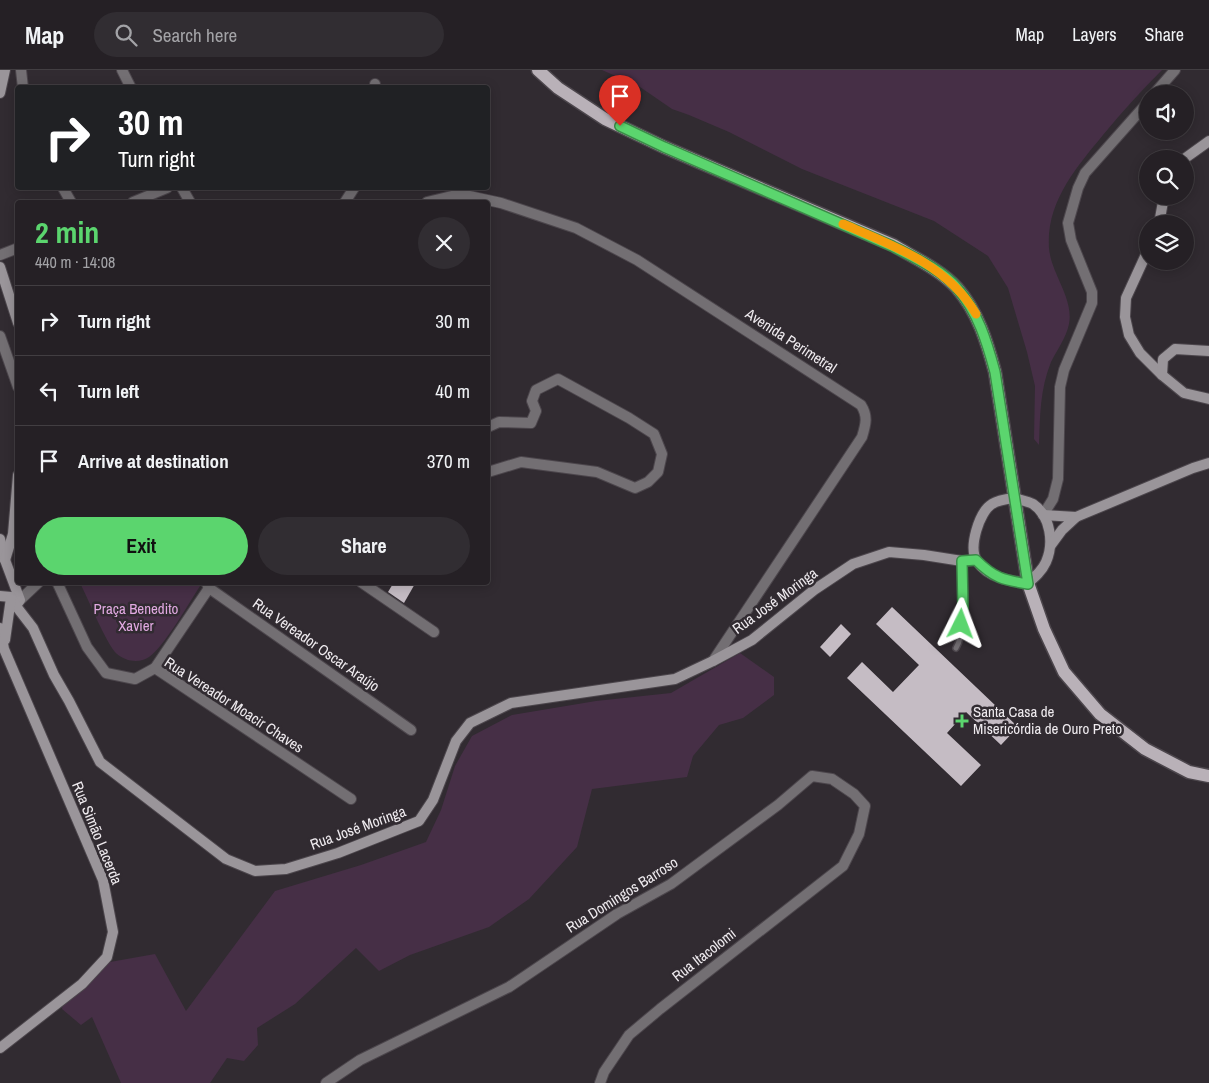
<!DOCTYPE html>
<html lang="en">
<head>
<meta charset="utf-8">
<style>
  body { margin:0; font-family:"Archivo Narrow",sans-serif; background:#312d32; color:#f1f3f6; height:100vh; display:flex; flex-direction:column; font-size:19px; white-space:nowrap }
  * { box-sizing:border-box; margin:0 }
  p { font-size:16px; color:#a3a3a7 }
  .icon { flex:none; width:28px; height:28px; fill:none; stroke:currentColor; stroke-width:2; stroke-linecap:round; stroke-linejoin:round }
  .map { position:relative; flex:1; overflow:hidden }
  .drawer { position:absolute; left:15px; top:130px; width:475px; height:385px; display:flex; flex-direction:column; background:#252025; border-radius:5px; box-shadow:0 2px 12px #0003,0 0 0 1px #423e42 }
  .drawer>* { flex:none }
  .hud { position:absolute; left:15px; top:15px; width:475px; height:105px; border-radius:5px; box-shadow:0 2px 12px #0003,0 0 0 1px #423e42; background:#202124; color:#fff; overflow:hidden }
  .controls { position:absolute; left:1139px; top:15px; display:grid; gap:10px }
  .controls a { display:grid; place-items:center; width:55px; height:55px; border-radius:50%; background:#252025; box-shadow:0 2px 12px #0003,0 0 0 1px #423e42; font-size:25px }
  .pin { position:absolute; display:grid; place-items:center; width:42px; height:42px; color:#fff; margin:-51px -21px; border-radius:50% 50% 50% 0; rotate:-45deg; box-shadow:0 0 5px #0007 }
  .pin .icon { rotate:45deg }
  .me { position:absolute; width:55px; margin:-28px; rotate:3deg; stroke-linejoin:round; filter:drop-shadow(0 0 4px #0008) }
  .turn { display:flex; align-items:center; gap:18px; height:105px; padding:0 20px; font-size:22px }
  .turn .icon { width:65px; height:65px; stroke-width:2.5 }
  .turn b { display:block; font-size:35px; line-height:42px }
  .round { display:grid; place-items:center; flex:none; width:52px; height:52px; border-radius:26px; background:#312d32 }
  .headline { display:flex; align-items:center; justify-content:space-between; height:85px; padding:0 20px }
  h1 { font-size:30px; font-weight:700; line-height:38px; color:#5bd56e }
  .primary-button { display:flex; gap:10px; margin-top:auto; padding:10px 20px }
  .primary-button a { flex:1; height:58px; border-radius:30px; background:#5bd56e; color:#111; font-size:20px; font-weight:700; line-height:58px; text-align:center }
  .primary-button a+a { background:#312d32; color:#f1f3f6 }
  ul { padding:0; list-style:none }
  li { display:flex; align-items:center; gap:15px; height:70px; padding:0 20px; border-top:1px solid #423e42 }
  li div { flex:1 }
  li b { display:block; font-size:19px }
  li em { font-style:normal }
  header { display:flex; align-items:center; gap:30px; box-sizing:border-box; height:70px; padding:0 25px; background:#252025; border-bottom:1px solid #423e42 }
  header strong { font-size:24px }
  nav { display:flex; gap:28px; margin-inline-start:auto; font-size:18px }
  .search { width:350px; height:45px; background:#312d32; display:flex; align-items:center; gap:12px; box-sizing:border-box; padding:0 18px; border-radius:28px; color:#a3a3a7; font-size:19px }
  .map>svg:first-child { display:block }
  .green { fill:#462f46 }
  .building { fill:#c5bcc4 }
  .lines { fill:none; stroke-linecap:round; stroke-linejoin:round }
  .lane-casing { stroke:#4c464c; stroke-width:8 }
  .street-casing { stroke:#4c464c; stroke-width:12 }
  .secondary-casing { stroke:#4c464c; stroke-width:12 }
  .primary-casing { stroke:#4c464c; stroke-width:15 }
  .lane { stroke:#736f73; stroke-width:5 }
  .street { stroke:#736f73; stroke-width:10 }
  .secondary { stroke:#9a959a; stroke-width:10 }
  .primary { stroke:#b9b1b8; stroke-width:12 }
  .route-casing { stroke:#3b8a48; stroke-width:12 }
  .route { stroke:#5bd56e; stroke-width:9 }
  .slow { stroke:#f59e0b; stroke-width:9 }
  .poi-dot { fill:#5bd56e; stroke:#312b31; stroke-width:2 }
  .labels { text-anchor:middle; stroke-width:5; stroke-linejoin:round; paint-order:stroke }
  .street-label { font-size:15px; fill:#efebef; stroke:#312b31 }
  .park-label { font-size:15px; fill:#e1a9e1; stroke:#312b31 }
  .poi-label { font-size:15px; fill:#efebef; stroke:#312b31; text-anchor:start }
</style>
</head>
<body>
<header>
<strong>Map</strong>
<div class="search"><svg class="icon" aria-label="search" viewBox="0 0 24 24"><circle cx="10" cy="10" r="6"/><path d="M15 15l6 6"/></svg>Search here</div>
<nav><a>Map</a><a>Layers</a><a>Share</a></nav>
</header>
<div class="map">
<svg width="1209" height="1013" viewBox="0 0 1209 1013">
  <rect width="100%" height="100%" fill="#312b31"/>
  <g class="green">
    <path d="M602,0H1162C1141,21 1122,42 1103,65C1076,98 1046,132 1049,178C1051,204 1074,228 1069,254C1066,268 1057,280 1051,292C1040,319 1040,346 1039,375L1034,369L1035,316L1027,282L1008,218L988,186L934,151L802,99L729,62L689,45L672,39L640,17Z"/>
    <path d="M200,513V516C189,533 164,577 149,587C139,594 125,591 117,584C106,574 88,528 80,513Z"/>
    <path d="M740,583L774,607V625L743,648L719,655L693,686L687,707L592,719L577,777L529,829L489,857L410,885L379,901L356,878L295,934L257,958L258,975L244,991L227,988L210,1013H121L92,947L81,955L62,939L64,926L110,892L155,884L186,941L275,821L361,795L426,772L441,740L455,696L472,666L512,645L596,631L671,623Z"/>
  </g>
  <g class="building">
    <path d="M394,512H416L404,533L388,522Z"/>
    <path d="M892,537L1018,657L1001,675L966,642L947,663L981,695L961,716L847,608L862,592L893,622L919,595L876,554Z"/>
    <path d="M841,554L851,564L830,587L820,577Z"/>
  </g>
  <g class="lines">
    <g class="lane-casing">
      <path id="lane" d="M956,578C967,560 962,513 962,491"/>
    </g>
    <g class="street-casing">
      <g id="street">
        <path d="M21,0L23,18"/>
        <path d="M122,0L131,18"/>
        <path d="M375,18V14"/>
        <path d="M1154,24L1175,0"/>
        <path d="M63,118L71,132"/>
        <path d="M182,118L190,132"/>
        <path d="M133,132L167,118"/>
        <path d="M345,132L354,118"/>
        <path d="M427,132L460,124L501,133L576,158L637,190L861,335C868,346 866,354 862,367L713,591"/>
        <path d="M0,185L18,178"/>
        <path d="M0,266L18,317"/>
        <path d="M488,357L499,352L531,353L536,341L532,331L536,320L558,309L629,348L654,364L662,384L658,402L648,412L635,418L597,402L521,392L488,402"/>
        <path d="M1043,445L1053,429L1058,409L1060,317L1064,300L1092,233V222L1071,170L1068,153L1078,118L1085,103L1148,32"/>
        <path d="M57,512L87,577L106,603L135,609L155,598L351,729"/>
        <path d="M206,512L209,518L411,660"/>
        <path d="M361,512L434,562"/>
        <path d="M20,530L39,512"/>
        <path d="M155,598L209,518"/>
        <path d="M326,1013L360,990L509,917L617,844L671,814L778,735L812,706L832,709L854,724L865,736L859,764L843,796L660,939L629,965L604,1002L600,1013"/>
      </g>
    </g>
    <g class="secondary-casing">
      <g id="secondary">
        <path d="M0,23L5,0"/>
        <path d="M1184,89L1209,71"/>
        <path d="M1159,154L1164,126"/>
        <path d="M1148,180L1126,228L1125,247L1129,265L1140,283L1162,305L1184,323L1209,329"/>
        <path d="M0,197L18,253"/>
        <path d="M1162,305L1163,289L1175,279L1209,281"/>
        <path d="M1014,428C1020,430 1027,431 1033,434C1051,446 1054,474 1046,492C1042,501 1035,507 1028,513C1009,511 988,508 977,491C968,478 979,442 992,434C998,430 1006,429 1014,428Z"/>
        <path d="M1043,445L1076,447"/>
        <path d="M0,469L5,490L20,530L16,536"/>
        <path d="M1051,475L1062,460L1076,447L1193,398L1209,393"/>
        <path d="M5,490L13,464L18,405"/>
        <path d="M0,526L11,527L16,536L33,558L54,605L69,631L100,692L226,789L255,801L286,799L338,783L419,751L433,730L456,671L470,653L511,633L675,609L713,591L752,570L814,520L853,494L889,482L924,485L962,491L976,490"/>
        <path d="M0,558L4,579L103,810L113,862L107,887L82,914L0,978"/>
        <path d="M5,570L11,528"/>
      </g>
    </g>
    <g class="primary-casing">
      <path id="primary" d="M538,0L558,18L605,49L664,77L893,175C913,187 941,200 957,218C978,242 987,272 995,302L1028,513L1044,559L1064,602L1100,644L1145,679L1189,702L1209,706"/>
    </g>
    <use href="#lane" class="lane"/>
    <use href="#street" class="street"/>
    <use href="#secondary" class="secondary"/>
    <use href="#primary" class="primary"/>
  </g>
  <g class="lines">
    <g class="route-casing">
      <path id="route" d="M620,56L664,77L892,176C913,187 942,200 957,218C978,242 987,272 995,302L1028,514C1003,510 994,508 976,490L962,491L963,539L961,554"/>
    </g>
    <use href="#route" class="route"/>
    <path class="slow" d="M843,154C892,175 948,195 976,244"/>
  </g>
  <path class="poi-dot" d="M959.5 643.5h5v5h5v5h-5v5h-5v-5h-5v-5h5z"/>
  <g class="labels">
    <g class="street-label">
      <text transform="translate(791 271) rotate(33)" y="5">Avenida Perimetral</text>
      <text transform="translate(775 531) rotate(-36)" y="5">Rua José Moringa</text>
      <text transform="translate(316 575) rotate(35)" y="5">Rua Vereador Oscar Araújo</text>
      <text transform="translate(234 635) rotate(33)" y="5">Rua Vereador Moacir Chaves</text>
      <text transform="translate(358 758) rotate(-20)" y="5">Rua José Moringa</text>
      <text transform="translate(97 763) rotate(68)" y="5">Rua Simão Lacerda</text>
      <text transform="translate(622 825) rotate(-32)" y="5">Rua Domingos Barroso</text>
      <text transform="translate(704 885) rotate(-38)" y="5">Rua Itacolomi</text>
    </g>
    <g class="park-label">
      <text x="136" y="544">Praça Benedito<tspan x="136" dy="17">Xavier</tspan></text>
    </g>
    <g class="poi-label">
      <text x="973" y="647">Santa Casa de<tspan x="973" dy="17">Misericórdia de Ouro Preto</tspan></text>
    </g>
  </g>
</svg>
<div class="controls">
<a><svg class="icon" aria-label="sound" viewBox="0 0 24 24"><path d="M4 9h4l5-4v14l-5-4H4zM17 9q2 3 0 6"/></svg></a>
<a><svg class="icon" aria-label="search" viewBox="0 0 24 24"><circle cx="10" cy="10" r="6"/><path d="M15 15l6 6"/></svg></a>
<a><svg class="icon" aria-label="layers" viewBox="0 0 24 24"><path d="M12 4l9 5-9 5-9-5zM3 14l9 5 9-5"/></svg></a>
</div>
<div class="pin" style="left:620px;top:56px;background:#d93025"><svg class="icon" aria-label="arrive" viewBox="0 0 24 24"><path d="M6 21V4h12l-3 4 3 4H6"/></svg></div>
<svg class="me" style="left:961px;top:554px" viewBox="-20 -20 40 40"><path d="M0-17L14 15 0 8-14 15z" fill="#5bd56e" stroke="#fff" stroke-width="4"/></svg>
<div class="hud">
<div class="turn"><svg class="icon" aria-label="right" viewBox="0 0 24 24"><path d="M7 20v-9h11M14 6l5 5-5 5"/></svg><div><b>30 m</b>Turn right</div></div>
</div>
<section class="drawer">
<div class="headline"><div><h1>2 min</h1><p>440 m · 14:08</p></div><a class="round"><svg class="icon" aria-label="close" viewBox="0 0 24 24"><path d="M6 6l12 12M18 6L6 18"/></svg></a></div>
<ul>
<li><svg class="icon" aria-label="right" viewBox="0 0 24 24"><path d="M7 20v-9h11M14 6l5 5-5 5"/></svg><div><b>Turn right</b></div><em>30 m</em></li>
<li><svg class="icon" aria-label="left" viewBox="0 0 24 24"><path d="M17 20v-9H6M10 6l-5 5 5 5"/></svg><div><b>Turn left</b></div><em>40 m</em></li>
<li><svg class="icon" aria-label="arrive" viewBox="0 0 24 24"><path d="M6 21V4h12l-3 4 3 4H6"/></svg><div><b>Arrive at destination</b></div><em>370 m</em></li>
</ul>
<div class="primary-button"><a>Exit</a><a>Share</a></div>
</section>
</div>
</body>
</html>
